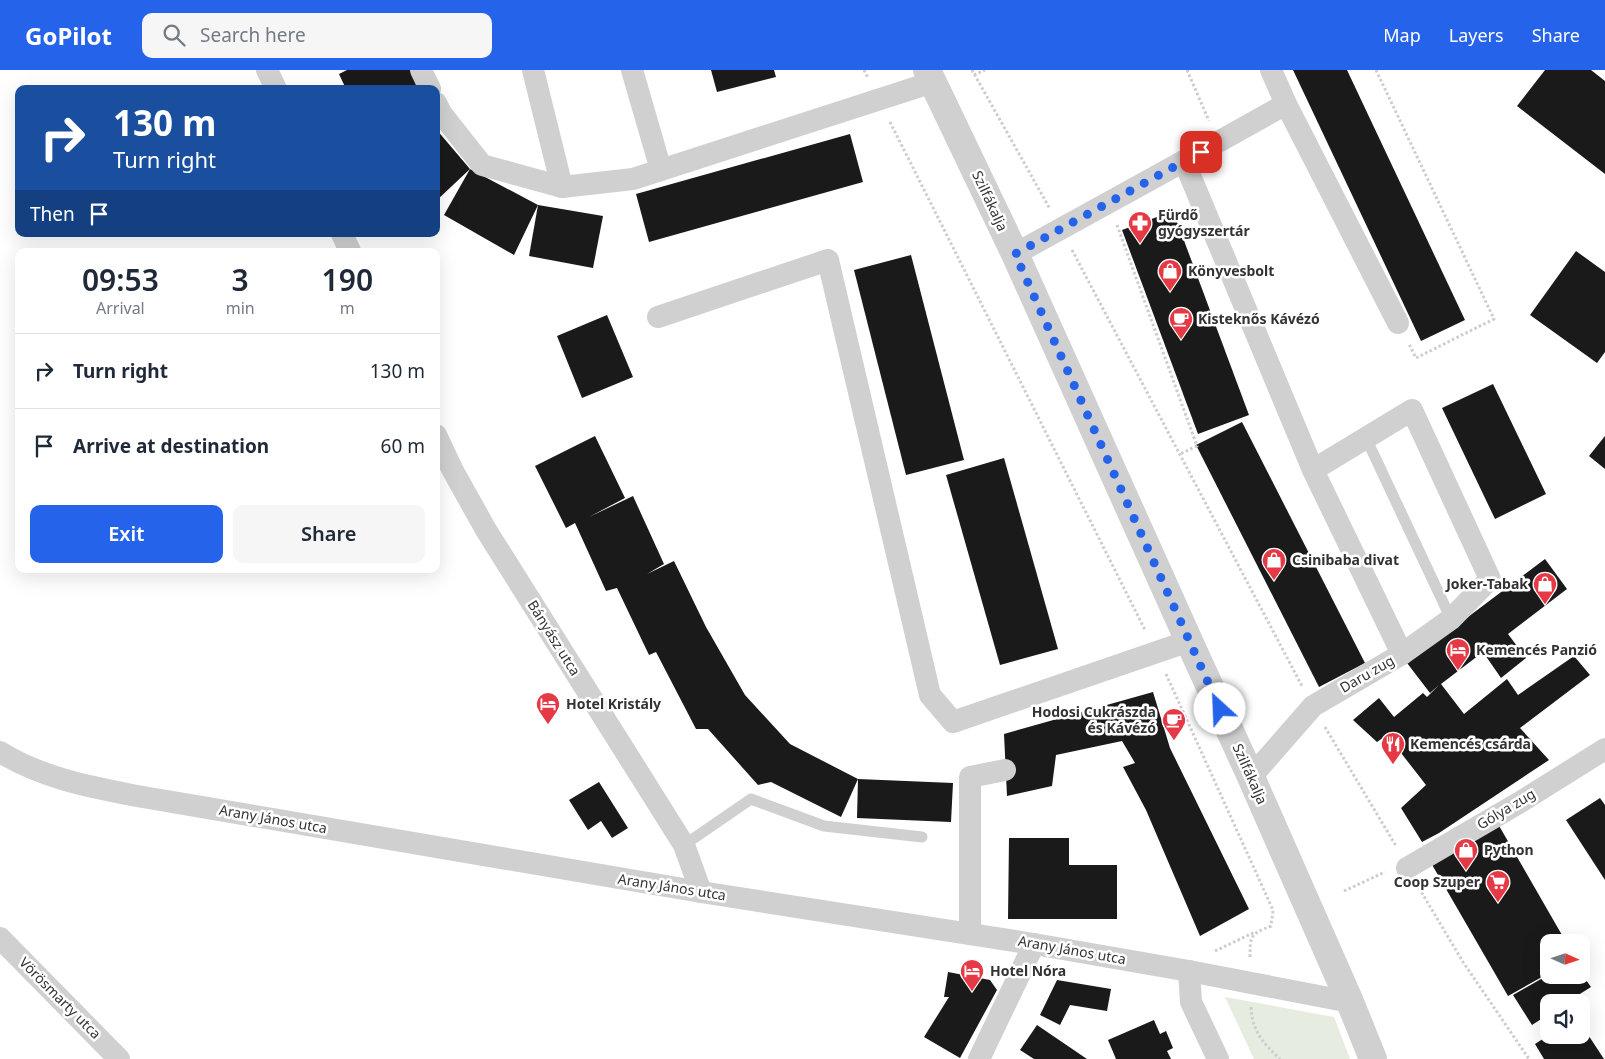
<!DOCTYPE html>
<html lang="en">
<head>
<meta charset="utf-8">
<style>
  body { margin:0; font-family:"Noto Sans",sans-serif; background:#f6f6f7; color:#1f2937; height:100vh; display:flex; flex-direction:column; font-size:19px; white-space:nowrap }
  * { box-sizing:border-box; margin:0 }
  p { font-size:16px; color:#747a83 }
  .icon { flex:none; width:28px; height:28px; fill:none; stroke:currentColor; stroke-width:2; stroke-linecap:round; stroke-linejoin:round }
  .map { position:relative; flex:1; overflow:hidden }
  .sheet { position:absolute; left:15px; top:178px; width:425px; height:325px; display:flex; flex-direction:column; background:#fff; border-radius:10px; box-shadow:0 5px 20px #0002 }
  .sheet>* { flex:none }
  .top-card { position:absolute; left:15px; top:15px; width:425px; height:152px; border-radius:10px; box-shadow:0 5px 20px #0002; background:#1a4fa0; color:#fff; overflow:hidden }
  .needle { width:32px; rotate:93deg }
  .fabs { position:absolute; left:1540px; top:864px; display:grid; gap:10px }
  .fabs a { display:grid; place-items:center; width:50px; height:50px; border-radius:10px; background:#fff; box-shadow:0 5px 20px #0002; font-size:25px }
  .pin { position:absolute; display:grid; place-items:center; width:42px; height:42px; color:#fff; margin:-21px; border-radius:10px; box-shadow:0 2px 8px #0006 }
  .me { position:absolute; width:55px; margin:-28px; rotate:335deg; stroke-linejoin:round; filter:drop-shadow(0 0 4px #0008) }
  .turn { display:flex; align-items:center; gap:18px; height:105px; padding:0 15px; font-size:22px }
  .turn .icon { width:65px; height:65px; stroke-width:2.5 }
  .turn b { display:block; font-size:35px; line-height:42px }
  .then { display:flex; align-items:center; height:48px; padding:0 15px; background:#0003; gap:10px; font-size:19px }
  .eta { display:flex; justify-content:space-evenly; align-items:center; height:85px; text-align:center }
  .eta b { font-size:30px; font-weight:600; line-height:35px }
  .primary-button { display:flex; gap:10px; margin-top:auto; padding:10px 15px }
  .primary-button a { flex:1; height:58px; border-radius:10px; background:#2563eb; color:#fff; font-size:20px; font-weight:600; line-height:58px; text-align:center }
  .primary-button a+a { background:#f6f6f7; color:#1f2937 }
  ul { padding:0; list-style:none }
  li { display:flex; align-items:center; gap:15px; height:75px; padding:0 15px; border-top:1px solid #e0e1e3 }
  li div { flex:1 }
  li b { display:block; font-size:19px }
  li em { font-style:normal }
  header { display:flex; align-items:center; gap:30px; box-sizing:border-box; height:70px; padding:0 25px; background:#2563eb; color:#fff }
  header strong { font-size:24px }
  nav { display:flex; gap:28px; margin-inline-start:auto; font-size:18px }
  .search { width:350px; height:45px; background:#f6f6f7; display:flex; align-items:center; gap:12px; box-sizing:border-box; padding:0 18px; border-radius:10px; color:#747a83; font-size:19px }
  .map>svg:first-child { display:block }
  .green { fill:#e6ecdf }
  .building { fill:#1a1a1a }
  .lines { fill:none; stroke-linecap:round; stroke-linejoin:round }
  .path { stroke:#cdcdcd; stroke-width:3; stroke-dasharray:2.5 2.5; stroke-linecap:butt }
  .service { stroke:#d0d0d0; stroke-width:11 }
  .minor { stroke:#d0d0d0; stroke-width:22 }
  .tertiary { stroke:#d0d0d0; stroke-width:28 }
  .route { stroke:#2563eb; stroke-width:9; stroke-dasharray:0 16.2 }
  .labels { text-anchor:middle; stroke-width:5; stroke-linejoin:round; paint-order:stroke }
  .street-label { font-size:14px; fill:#333; stroke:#fff }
  .poi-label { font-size:14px; font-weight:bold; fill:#333; stroke:#fff; text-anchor:start }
</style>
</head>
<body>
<header>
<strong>GoPilot</strong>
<div class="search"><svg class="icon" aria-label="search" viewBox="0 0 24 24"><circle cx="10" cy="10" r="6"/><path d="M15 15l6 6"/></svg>Search here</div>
<nav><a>Map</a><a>Layers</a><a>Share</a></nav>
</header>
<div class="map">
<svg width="1605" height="989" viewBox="0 0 1605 989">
  <rect width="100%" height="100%" fill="#fff"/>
  <path class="green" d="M1225,927L1334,947L1350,989H1254Z"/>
  <g class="building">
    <path d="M347,0H412L421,19H346L339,4Z"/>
    <path d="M711,0H774L776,7L717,22Z"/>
    <path d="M1293,0H1347L1465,250L1421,271Z"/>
    <path d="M1545,0H1591L1605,11V104L1517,36Z"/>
    <path d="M436,59L470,99L436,131Z"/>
    <path d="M850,64L863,112L649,172L636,124Z"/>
    <path d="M470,99L538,135L514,185L444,145Z"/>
    <path d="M538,135L603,146L593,198L529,186Z"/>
    <path d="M1173,141L1249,345L1198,364L1122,160Z"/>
    <path d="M1576,181L1605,202V282L1597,293L1530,245Z"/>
    <path d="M911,185L964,390L906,405L854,200Z"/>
    <path d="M607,245L633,307L582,328L557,266Z"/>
    <path d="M1493,314L1546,424L1495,449L1442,338Z"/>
    <path d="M1242,352L1365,593L1319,617L1196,375Z"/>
    <path d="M595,366L625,428L589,447L633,426L664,494L647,504L674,491L706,557L745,625L790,674L858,709L953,713L951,752L857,748L858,709L841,747L771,712L758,715L708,659H696L656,582L649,585L617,518L606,521L575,453L566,458L535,396Z"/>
    <path d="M1605,366V399L1589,386Z"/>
    <path d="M1004,388L1058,579L1000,595L946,405Z"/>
    <path d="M1545,489L1567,519L1508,564L1526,588L1501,608L1483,582L1441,614L1464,644L1507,609L1518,625L1574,586L1590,605L1520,658L1549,690L1439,763L1422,772L1401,738L1426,715L1387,665L1377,672L1353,650L1379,628L1394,647L1423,623L1427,627L1439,615L1430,623L1407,593Z"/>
    <path d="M1153,622L1170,678L1249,839L1200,866L1146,740L1123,697L1135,693L1122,671L1056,685L1052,716L1007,726L1004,664Z"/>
    <path d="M599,712L628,758L612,768L601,751L588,760L569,730Z"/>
    <path d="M1600,728L1605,735V810L1566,750Z"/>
    <path d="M1498,754L1566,872H1549V903L1508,926L1431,793Z"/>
    <path d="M1009,768H1069V795H1117V849H1008Z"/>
    <path d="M948,902L990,910L997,920L960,988L924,967L949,927H944Z"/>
    <path d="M1581,903L1591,917L1567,932H1549V944L1532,955L1513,925L1548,905H1581Z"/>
    <path d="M1057,910L1111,919L1107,941L1070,935L1060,955L1040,945Z"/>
    <path d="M1154,950L1160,964L1166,961L1173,978L1167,981L1171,989H1116L1108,970Z"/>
    <path d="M1581,954L1604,989H1544L1535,974L1549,965H1581Z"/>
    <path d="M1037,955L1087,989H1034L1020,980Z"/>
  </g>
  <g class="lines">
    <g class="path">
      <path d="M864,0L868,8"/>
      <path d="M972,0L1050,139"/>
      <path d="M1187,0L1209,51"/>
      <path d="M1376,0L1494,249L1416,288L1409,274"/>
      <path d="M974,5L985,0"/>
      <path d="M890,52L1145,560"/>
      <path d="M1117,155L1197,376L1180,384"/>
      <path d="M1072,180L1302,616"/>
      <path d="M1166,604L1273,840L1271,856C1250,864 1250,866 1250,888"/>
      <path d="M1325,657L1396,776"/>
      <path d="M1419,818L1463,892L1529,989"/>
      <path d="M1344,821L1385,802"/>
      <path d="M1215,881L1255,862"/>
      <path d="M1251,937C1252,961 1263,973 1280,989"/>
    </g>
    <g class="service">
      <path d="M1366,368L1451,549"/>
      <path d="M684,775L751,729L824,756L922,767"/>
    </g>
    <g class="minor">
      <path d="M267,0L276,19"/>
      <path d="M421,0L430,19"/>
      <path d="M533,0L562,117"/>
      <path d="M632,0L661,100"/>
      <path d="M1271,0L1286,34"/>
      <path d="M436,33L441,43L482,95L562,117L633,109L933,12"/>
      <path d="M1184,91L1286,34L1398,253"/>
      <path d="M342,164L350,181"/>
      <path d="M1015,184L1184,91L1313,400L1412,340L1490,509L1451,549L1402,584L1313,636L1251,707"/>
      <path d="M658,247L828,190L930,625L953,652L1189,571"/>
      <path d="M436,365L452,399L486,460L684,775L701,822"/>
      <path d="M1313,400L1402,584"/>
      <path d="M0,682C42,708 90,717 137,726L701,822L1034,874L1189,901L1350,932"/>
      <path d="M1407,798L1522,731L1605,679"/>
      <path d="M970,864V707L1005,700"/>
      <path d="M0,868L119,989"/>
      <path d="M1189,901L1191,932L1218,989"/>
      <path d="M979,989L1034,874"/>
    </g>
    <path class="tertiary" d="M927,0L1015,184L1189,571L1251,707L1350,932L1373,989"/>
  </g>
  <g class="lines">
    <path class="route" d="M1201,82L1015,184L1220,639"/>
  </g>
  <defs>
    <g id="pharmacy-pin" transform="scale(1.25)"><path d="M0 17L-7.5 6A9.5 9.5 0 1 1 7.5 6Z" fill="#e63946" stroke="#fff"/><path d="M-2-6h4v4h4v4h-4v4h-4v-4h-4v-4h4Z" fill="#fff"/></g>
    <g id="shop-pin" transform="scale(1.25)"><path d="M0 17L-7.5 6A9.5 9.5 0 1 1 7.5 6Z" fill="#e63946" stroke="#fff"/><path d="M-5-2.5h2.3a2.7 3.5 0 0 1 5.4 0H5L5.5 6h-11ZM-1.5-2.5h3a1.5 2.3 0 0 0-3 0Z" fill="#fff"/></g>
    <g id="cafe-pin" transform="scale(1.25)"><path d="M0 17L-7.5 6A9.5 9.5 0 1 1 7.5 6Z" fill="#e63946" stroke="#fff"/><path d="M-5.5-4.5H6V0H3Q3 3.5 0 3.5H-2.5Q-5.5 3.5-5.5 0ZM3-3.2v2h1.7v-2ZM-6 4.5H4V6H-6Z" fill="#fff"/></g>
    <g id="hotel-pin" transform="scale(1.25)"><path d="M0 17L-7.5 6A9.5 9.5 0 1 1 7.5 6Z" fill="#e63946" stroke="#fff"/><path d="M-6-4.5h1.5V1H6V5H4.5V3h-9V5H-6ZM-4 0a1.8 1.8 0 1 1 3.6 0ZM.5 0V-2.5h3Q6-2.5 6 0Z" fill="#fff"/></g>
    <g id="restaurant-pin" transform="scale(1.25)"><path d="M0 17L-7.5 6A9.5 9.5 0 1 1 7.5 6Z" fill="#e63946" stroke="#fff"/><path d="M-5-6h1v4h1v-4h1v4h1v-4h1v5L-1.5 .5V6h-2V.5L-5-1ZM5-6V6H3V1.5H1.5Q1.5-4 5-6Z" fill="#fff"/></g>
    <g id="supermarket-pin" transform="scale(1.25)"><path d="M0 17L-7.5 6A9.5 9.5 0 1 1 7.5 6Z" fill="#e63946" stroke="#fff"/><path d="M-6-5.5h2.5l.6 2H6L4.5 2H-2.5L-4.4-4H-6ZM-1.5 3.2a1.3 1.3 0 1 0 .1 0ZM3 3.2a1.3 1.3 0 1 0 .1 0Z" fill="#fff"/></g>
  </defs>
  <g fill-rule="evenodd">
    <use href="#pharmacy-pin" x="1140" y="153"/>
    <use href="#shop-pin" x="1170" y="201"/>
    <use href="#cafe-pin" x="1181" y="249"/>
    <use href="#shop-pin" x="1274" y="490"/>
    <use href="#shop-pin" x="1545" y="514"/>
    <use href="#hotel-pin" x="1458" y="580"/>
    <use href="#hotel-pin" x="548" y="634"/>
    <use href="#cafe-pin" x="1174" y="650"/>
    <use href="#restaurant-pin" x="1393" y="674"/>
    <use href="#shop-pin" x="1466" y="780"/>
    <use href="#supermarket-pin" x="1498" y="812"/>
    <use href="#hotel-pin" x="972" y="901"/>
  </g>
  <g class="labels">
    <g class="street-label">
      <text transform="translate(990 131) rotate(65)" y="5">Szilfákalja</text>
      <text transform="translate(554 568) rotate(58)" y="5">Bányász utca</text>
      <text transform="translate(1367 604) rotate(-30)" y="5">Daru zug</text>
      <text transform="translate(1250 704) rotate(66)" y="5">Szilfákalja</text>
      <text transform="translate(1506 739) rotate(-31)" y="5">Gólya zug</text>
      <text transform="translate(273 749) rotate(10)" y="5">Arany János utca</text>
      <text transform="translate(672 817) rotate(9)" y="5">Arany János utca</text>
      <text transform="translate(1072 880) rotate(10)" y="5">Arany János utca</text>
      <text transform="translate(60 928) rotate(45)" y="5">Vörösmarty utca</text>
    </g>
    <g class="poi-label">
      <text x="1158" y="150">Fürdő<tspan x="1158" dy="16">gyógyszertár</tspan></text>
      <text x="1188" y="206">Könyvesbolt</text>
      <text x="1198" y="254">Kisteknős Kávézó</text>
      <text x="1292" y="495">Csinibaba divat</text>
      <text x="1528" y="519" text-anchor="end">Joker-Tabak</text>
      <text x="1476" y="585">Kemencés Panzió</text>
      <text x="566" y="639">Hotel Kristály</text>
      <text x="1156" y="647" text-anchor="end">Hodosi Cukrászda<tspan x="1156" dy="16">és Kávézó</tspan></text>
      <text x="1410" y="679">Kemencés csárda</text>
      <text x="1484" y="785">Python</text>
      <text x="1480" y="817" text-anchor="end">Coop Szuper</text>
      <text x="990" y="906">Hotel Nóra</text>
    </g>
  </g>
</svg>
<div class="fabs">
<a><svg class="needle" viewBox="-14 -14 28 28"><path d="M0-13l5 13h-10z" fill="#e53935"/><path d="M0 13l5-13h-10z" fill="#747a83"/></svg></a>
<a><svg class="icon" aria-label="sound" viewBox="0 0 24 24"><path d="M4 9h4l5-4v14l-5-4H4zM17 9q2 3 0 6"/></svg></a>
</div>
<div class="pin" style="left:1201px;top:82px;background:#d93025"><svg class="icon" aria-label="arrive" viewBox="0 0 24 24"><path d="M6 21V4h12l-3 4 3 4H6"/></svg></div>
<svg class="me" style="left:1220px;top:639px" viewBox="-20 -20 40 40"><circle r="19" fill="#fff"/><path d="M0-13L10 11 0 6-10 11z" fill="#2563eb"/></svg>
<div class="top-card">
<div class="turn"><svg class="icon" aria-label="right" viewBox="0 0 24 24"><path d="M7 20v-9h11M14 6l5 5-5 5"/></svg><div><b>130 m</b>Turn right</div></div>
<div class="then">Then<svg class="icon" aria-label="arrive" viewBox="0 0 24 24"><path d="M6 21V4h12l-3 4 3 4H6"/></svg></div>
</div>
<section class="sheet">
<div class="eta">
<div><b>09:53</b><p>Arrival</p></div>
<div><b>3</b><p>min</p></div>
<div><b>190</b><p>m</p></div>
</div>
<ul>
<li><svg class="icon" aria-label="right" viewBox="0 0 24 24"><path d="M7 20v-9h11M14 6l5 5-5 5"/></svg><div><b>Turn right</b></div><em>130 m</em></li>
<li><svg class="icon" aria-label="arrive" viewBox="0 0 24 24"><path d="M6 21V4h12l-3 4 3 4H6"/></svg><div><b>Arrive at destination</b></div><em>60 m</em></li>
</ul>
<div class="primary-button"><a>Exit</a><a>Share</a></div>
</section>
</div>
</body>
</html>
